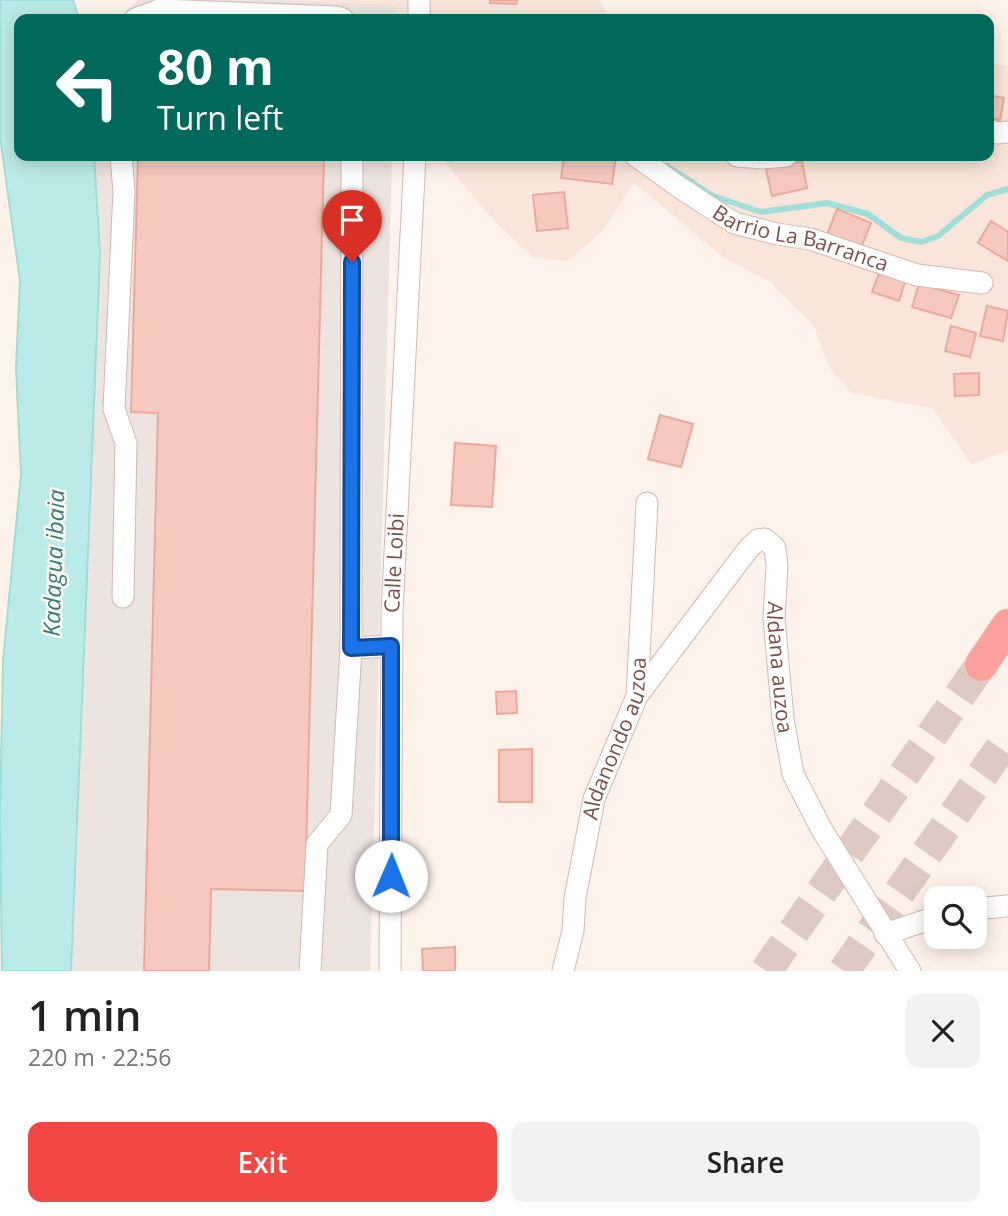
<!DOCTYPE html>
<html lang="en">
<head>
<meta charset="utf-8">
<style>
  body { margin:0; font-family:"Open Sans",sans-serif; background:#f2f2f2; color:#222; height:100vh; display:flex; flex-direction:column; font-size:26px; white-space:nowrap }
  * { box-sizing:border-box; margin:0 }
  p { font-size:23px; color:#767676 }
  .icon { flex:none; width:38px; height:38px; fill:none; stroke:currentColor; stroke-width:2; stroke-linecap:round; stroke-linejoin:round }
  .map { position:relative; height:971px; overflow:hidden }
  .details { display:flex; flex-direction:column; background:#fff; flex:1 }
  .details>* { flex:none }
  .banner { position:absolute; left:14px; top:14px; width:980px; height:147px; border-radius:14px; box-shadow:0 4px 18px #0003; background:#00695c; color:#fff; overflow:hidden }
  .controls { position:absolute; left:924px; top:886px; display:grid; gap:14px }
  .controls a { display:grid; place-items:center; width:63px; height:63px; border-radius:14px; background:#fff; box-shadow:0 4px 18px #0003; font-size:35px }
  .pin { position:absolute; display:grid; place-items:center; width:60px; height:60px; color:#fff; margin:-72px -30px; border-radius:50% 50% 50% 0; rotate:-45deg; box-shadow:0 0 7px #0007 }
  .pin .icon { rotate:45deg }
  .me { position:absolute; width:77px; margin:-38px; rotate:1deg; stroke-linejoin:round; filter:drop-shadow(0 0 5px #0008) }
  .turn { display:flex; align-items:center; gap:24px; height:147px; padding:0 28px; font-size:32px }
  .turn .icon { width:91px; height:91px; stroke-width:2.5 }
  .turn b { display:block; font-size:49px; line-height:60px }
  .round { display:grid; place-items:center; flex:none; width:74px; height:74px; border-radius:14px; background:#f2f2f2 }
  .overview { display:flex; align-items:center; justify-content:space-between; height:119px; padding:0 28px }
  h1 { font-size:42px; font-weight:600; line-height:52px }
  .button { display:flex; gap:14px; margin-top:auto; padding:14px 28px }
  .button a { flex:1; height:80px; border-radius:14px; background:#f34744; color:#fff; font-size:28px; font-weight:600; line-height:80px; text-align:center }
  .button a+a { background:#f2f2f2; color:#222 }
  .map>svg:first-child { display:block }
  .residential { fill:#f9e5da }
  .industrial { fill:#ede3df }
  .water { fill:#bbebe8; stroke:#a0deda; stroke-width:2 }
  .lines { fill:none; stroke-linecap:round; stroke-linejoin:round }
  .stream { stroke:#a0deda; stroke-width:6 }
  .building { fill:#f7c9be; stroke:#ebaa9d; stroke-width:2 }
  .highway-tunnel { stroke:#decac2; stroke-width:32; stroke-dasharray:32 16; stroke-linecap:butt }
  .minor-casing { stroke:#d5b8b0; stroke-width:23 }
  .highway-casing { stroke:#dbcecc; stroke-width:33 }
  .minor { stroke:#fff; stroke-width:21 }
  .highway { stroke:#fea09b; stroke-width:32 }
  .route-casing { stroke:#114b97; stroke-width:18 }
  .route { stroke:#1a73e8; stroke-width:12 }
  .labels { text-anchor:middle; stroke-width:5; stroke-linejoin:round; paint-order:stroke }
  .street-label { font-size:21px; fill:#7d5149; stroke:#fff7f2 }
  .water-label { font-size:23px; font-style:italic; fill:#387b79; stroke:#fff7f2 }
</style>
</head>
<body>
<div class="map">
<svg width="1008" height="971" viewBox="0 0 1008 971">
  <rect width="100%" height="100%" fill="#fef2ea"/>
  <g class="residential">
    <path d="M284,0H599L607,14L614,19H396V5Z"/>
    <path d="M989,63L1008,66V450L972,464L932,408L852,393L829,367L814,326L770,282L724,258L634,183L603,230L568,261L534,258L498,225L439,156H989Z"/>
  </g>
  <g class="industrial">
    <path d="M138,0H284L396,5V19H120Z"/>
    <path d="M94,156H392L370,971H71L100,254Z"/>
  </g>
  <path class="water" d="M0,0H73L79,19H19V156H94L100,254L71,971H2L0,819L3,661L21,474L16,368L20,281L0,136Z"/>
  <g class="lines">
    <path class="stream" d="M667,166L713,196L761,212L827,203L868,214L901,238L921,242L938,236L987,195L1008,189"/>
  </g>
  <g class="building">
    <path d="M490,0H517L516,4L490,3Z"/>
    <path d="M989,95L1004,98L1000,120L989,118Z"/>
    <path d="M138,156H324L305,891L211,889L209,971H144L158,413L131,412Z"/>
    <path d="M564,156H616L612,184L561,178Z"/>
    <path d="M802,161L807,188L772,196L766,169Z"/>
    <path d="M564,192L568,228L537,231L533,195Z"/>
    <path d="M837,209L871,223L861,248L827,235Z"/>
    <path d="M991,221L1008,232V261L978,243Z"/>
    <path d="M880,271L906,279L899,301L872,292Z"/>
    <path d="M919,284L959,295L951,318L912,307Z"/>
    <path d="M987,306L1008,311L1003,341L980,336Z"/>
    <path d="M951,326L976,333L970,357L945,351Z"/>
    <path d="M979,373V395L955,396L954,374Z"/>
    <path d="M660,415L693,424L681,467L648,459Z"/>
    <path d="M455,443L496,446L492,507L451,505Z"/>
    <path d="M516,691L517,713L497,714L496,692Z"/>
    <path d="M532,749V802H499V750Z"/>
    <path d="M455,947V971H423L422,949Z"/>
  </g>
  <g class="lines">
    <g class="highway-tunnel">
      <path d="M766,971L981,665"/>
      <path d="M844,971L1008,738"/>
    </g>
    <g class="minor-casing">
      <g id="minor">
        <path d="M135,19L159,10L337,17L343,19"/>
        <path d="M419,19V0"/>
        <path d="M989,130L997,133L1008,132"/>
        <path d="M121,156L124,191L114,409L126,443L123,597"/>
        <path id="s1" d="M636,156L679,187L734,223L777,234L810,239L917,275L982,283"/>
        <path d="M737,156L762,158L786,156"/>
        <path d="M351,648L391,646"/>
        <path id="s2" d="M637,696L749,548L758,540L765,539L775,548L777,566L774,618L783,719L793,774L822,830L910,971"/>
        <path d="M975,909L1008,906"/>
        <path d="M885,934L936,917"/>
        <path d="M310,971L317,844L341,815L351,648L352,156"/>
        <path id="s3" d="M390,971L392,612L415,156"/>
        <path id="s4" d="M563,971L573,931L575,898L594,799L637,696L647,503"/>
      </g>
    </g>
    <g class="highway-casing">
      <path id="highway" d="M981,665L1008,625"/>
    </g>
    <use href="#minor" class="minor"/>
    <use href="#highway" class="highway"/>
  </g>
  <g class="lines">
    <g class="route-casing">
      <path id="route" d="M352,262L351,648L391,646V876"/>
    </g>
    <use href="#route" class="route"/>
  </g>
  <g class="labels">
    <g class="street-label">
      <text dy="7" stroke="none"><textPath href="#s1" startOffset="187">Barrio La Barranca</textPath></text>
      <text dy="7" stroke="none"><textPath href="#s3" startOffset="408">Calle Loibi</textPath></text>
      <text dy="7" stroke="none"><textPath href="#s2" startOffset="338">Aldana auzoa</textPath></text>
      <text dy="7" stroke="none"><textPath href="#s4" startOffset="240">Aldanondo auzoa</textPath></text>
    </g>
    <g class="water-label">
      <text transform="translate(54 563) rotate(-88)" y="8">Kadagua ibaia</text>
    </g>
  </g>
</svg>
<div class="controls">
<a><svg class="icon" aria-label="search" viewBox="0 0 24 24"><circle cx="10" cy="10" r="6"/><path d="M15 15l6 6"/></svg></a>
</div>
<div class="pin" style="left:352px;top:262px;background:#d93025"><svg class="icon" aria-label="arrive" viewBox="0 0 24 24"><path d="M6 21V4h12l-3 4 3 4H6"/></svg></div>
<svg class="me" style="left:391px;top:876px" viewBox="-20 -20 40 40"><circle r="19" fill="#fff"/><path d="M0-13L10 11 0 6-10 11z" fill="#1a73e8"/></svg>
<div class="banner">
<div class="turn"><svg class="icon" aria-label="left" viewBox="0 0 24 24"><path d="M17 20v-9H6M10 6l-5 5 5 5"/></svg><div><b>80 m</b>Turn left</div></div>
</div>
</div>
<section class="details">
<div class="overview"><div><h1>1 min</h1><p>220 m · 22:56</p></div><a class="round"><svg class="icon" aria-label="close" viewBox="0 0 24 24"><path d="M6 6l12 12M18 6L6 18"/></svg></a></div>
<div class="button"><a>Exit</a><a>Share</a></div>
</section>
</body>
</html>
